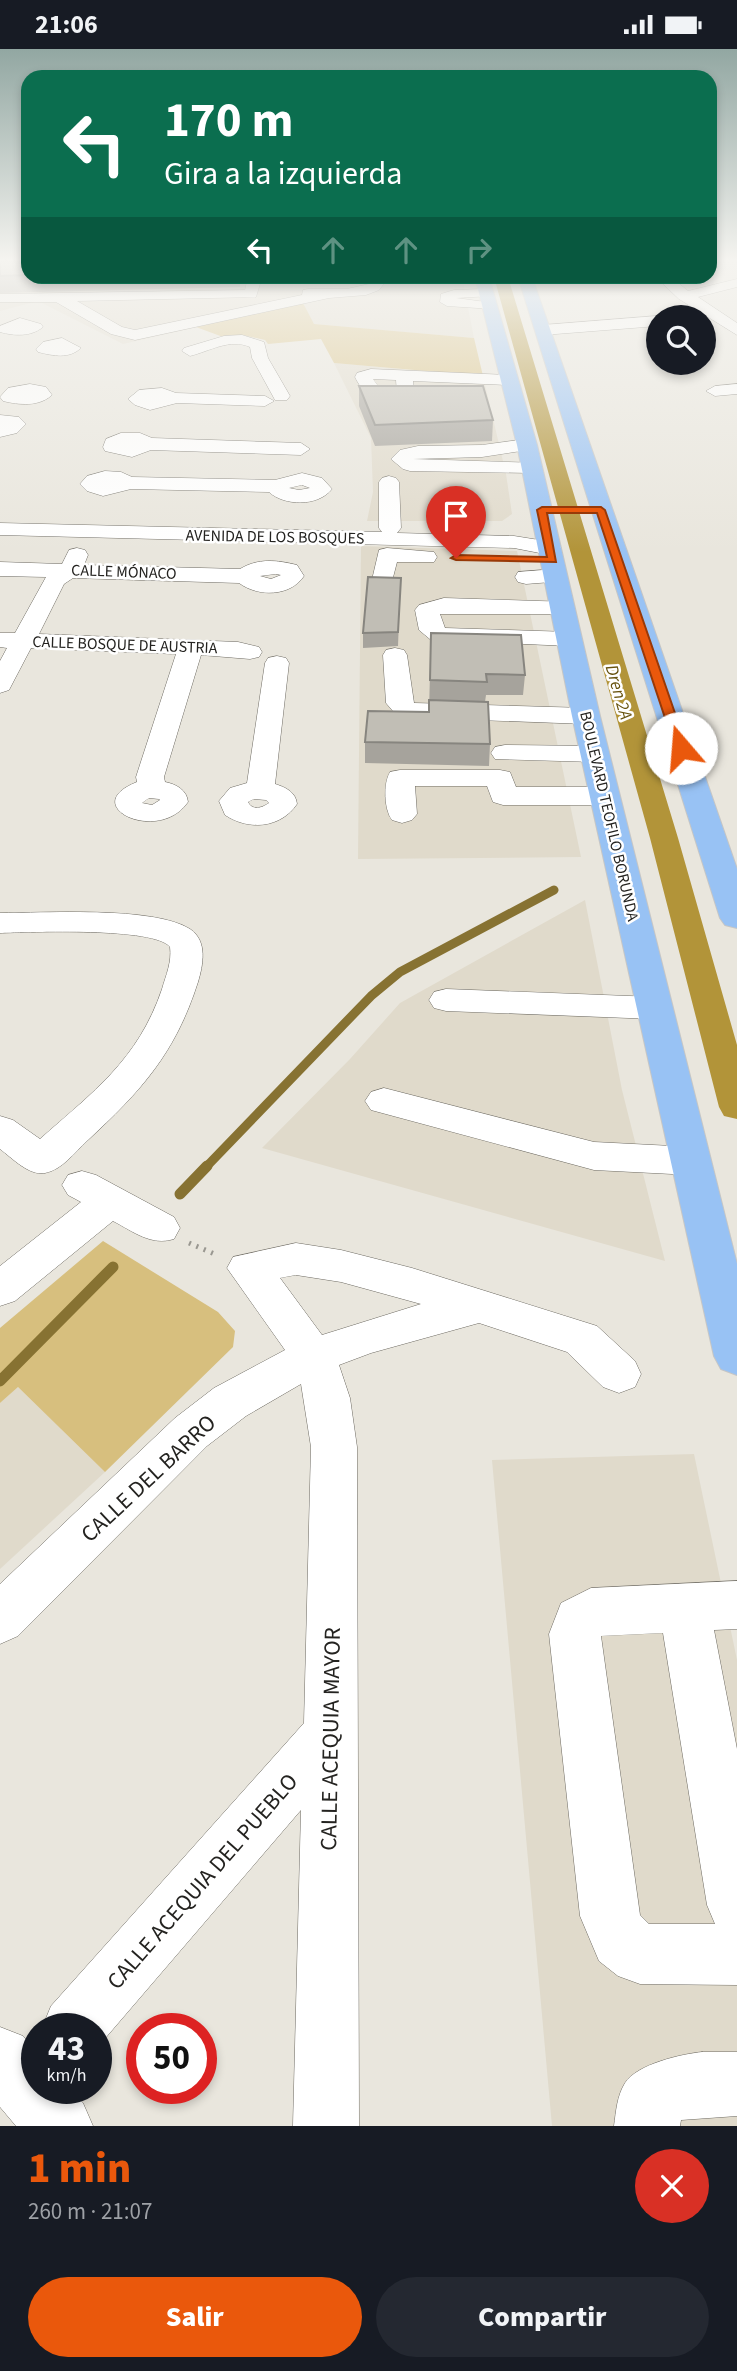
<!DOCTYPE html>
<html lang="es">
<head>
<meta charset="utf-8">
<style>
  body { margin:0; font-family:"Source Sans 3",sans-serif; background:#242831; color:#f1f3f6; height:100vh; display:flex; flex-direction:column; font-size:26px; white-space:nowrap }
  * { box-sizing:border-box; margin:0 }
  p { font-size:23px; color:#9ea1a6 }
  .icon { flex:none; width:38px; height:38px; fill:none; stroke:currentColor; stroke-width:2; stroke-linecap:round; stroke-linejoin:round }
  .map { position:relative; height:2077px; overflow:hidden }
  .sheet { display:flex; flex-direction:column; background:#171b24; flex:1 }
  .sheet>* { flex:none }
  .top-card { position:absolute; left:21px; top:21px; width:696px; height:214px; border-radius:21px; box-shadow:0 4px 10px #0003; background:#0b6e4f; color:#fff; overflow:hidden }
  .buttons { position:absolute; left:646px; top:256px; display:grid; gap:14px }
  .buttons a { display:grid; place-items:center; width:70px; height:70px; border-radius:50%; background:#171b24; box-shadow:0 4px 10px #0003; font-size:35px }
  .speed { position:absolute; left:21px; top:1964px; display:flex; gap:14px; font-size:35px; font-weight:700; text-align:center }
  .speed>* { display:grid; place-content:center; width:91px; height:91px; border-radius:50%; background:#171b24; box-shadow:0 4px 10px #0003; line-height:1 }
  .speed small { font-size:18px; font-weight:400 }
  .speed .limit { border:10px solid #d22; background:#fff; color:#111 }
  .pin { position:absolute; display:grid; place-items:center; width:60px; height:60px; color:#fff; margin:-72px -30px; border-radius:50% 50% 50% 0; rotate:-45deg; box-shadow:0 0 7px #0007 }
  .pin .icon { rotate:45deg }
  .me { position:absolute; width:77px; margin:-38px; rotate:342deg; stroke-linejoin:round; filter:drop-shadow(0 0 5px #0008) }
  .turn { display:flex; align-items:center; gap:24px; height:147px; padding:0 28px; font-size:32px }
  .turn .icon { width:91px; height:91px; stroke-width:2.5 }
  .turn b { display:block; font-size:49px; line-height:60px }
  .lanes { display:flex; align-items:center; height:66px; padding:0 28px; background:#0003; justify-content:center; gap:35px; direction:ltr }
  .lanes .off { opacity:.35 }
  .round { display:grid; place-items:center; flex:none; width:74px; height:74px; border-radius:37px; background:#242831 }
  .overview { display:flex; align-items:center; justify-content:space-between; height:119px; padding:0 28px }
  h1 { font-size:42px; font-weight:800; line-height:52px; color:#ea580c }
  .action { display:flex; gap:14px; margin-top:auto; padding:14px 28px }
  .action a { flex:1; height:80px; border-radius:42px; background:#ea580c; color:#fff; font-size:28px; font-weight:800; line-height:80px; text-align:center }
  .action a+a { background:#242831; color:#f1f3f6 }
  .status { display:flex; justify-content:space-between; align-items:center; height:49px; padding:0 35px; background:#171b24; direction:ltr }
  .status svg { height:19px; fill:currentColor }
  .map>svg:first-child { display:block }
  .built { fill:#e0dacb }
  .green { fill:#d7bf7e }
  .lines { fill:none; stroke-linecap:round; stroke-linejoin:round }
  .stream-far1 { stroke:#877232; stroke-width:9 }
  .stream { stroke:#877232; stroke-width:11 }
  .canal { fill:#b29439; fill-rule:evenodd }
  .minor-casing { stroke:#6e6b63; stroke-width:1 }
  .major-casing { stroke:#c6c6c5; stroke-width:2 }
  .path { stroke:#999790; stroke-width:5; stroke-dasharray:2 6; stroke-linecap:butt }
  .minor { fill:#fff; fill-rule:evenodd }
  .major { fill:#98c2f4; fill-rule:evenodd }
  .wall { fill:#a6a39c }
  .building { fill:#c1beb5; stroke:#87857f; stroke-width:2 }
  .route { fill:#ea580c; stroke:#983908; stroke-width:2 }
  .labels { text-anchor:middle; stroke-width:5; stroke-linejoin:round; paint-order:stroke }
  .far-street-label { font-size:16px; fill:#242320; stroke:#fff }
  .far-water-label { font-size:18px; font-style:italic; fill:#67520d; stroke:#fff }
  .near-street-label { font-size:23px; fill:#242320; stroke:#fff }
</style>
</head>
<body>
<div class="status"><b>21:06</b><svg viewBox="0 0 49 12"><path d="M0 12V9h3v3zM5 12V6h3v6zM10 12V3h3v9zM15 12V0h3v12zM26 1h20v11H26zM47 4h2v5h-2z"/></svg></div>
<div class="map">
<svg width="737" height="2077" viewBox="0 0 737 2077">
  <rect width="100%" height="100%" fill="#e9e6dd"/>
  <g class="built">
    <path d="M0,212L28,228H462L474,289L313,275L303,254L123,295L38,252L0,262Z"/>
    <path d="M334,314L483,327L506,425L512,465L502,472H367L373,443L371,389Z"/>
    <path d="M361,497L517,502L581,808L358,810Z"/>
    <path d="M585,851L622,1041L665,1212L262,1099L350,1010L400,954Z"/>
    <path d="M18,1338L105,1423L0,1520V1354Z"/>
    <path d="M694,1405L737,1611V2077H552L492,1411Z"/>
  </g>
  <g class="green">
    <path d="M303,254L314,275L474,289L483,327L334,314L321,290L268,295L265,291L242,286L223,288L196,278Z"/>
    <path d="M103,1192L218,1263L235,1282L233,1298L105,1423L18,1338L0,1354V1279Z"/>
  </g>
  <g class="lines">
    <path class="stream-far1" d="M205,1119L371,947L400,923L554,841"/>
    <g class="stream">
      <path d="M180,1145L207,1117"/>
      <path d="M0,1332L113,1218"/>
    </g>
    <path class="canal" d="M494,228H508L678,789L737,996V1070L724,1067L719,1058L650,789Z"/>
    <g class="minor-casing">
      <g id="minor">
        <path d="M248,228H262L256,248L77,252L122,278L135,281L302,246L303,241L308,240H347L369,235L372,228H389L379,241L366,246L329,249L135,291L111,285L56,253H0V245L245,241Z"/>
        <path d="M656,228H671L688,242L737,230V238L698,248L737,274V286L679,250Z"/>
        <path d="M486,240L491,241L493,244L491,247L456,249L493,254L495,257L493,260L447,257L440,253L441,245L454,241Z"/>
        <path d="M658,267V277L543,286L535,281L543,276Z"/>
        <path d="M20,269L41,275L43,278C31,288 14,287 0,283V277Z"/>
        <path d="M242,286L264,293L268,309L290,347L287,351H275L252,309L250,298C230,289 210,302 190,307L182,302L184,299L224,287Z"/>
        <path d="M62,289L81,299C69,310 54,307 38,303L36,300L43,293Z"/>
        <path d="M371,320L508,326L517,331L508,336L413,332L415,350L412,354C388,360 365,350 355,328L357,324ZM373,330L396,331L397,344L381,341Z"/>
        <path d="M30,335L46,338L52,346C39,358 19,356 3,352L0,348L8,339Z"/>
        <path d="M737,335V345L715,347L706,342L715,337Z"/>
        <path d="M162,339L176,344L265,347L274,352L265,357L177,354L150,361L135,356L128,350L139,341Z"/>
        <path d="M0,366L19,368L26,375L17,384L0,388Z"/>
        <path d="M121,384H140L152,389L301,394L310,400L301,406L151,401L132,408L105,402L103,398L106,390Z"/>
        <path d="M527,390L536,396L534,400L482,408L413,410L538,414L541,418L531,424L410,422L403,420L391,410L400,401L418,397L482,396Z"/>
        <path d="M105,422L121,423L132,428L275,431L302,424L322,429L332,440C318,458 284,457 269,443L131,440L103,447L87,442L80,435L87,427ZM302,436L310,439L299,441L289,439Z"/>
        <path d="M389,427L396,429L399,433L401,479L397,484L514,487L558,494L561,499L558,504L550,506L514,499L0,486V474L382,483L379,479V433L382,429Z"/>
        <path d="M77,499L85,501L88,506L84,516L240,520C258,509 277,511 297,516L304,527C290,548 258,548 239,534L73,529L64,535L39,585L238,593L259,598L262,603L259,608L250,610L201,606L164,728L165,733C176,735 187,741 188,753C159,796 76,757 137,733L136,728L176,605L31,599L9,641L0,644V612L7,599L0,598V584H15L46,528L0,527V513L62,515L69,501ZM276,525L281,526L271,530L260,527ZM149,749L159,750L160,751L152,756L142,754Z"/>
        <path d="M387,499L434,503L437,508L434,513H397L390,540H374L371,535L379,501Z"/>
        <path d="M556,520L564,522L567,527L564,532L526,535L518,533L515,528L518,523Z"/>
        <path d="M444,549L570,553L574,558L570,563L562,565H440L445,579L570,583L579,585L582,590L579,595L570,597L431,591L419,581L415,561L419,556Z"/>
        <path d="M395,599L404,601L407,606L414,654L586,659L595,661L599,667L595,673L586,675L398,668L386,654L383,606L386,601Z"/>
        <path d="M277,607L286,609L289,614L275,735C285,738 296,743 297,755C281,779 249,782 225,766L219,752L230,739L247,734L265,614L268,609ZM254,750L266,751L269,754C262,759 252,762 248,753Z"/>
        <path d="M505,696L595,697L605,699L609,705L605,711L595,713L495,710L491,704L495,698Z"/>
        <path d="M400,721H500L510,723L516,738H605L615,741L619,747L615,753L605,756H503L493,753L487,737H415L417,765L412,771L402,774L392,771C384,761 383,734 390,723Z"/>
        <path d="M0,864C44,864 154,857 190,880C208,892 203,916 198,933C175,1005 141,1042 87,1092C75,1103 62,1121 45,1124C29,1127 12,1109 0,1100V1067L13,1071L40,1090C93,1043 138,1011 162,940C166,926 172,913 170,898C155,878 29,883 0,884Z"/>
        <path d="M446,940L655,948L667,951L672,959L667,967L655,970L446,962L434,959L429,951L434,943Z"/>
        <path d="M384,1039L594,1093L692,1098L706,1102L711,1112L706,1122L692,1126L594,1121L371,1061L365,1052L371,1043Z"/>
        <path d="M82,1122L96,1126L174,1168L180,1179L174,1190C151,1197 134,1183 113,1172L15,1252L0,1257V1217L81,1153L68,1146L62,1136L68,1126Z"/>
        <path d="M296,1194L341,1201L412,1219L597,1277L635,1312L641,1325L635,1338L619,1344L603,1338L567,1303L479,1274L371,1304L339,1316L350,1349L357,1398L359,2077H293L301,1761L96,2000V1979H42L51,1957L304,1674L311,1398L301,1335L246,1367L207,1397L18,1587L0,1595V1535L175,1369L214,1339L285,1301L227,1219L233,1208ZM296,1226L341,1233L421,1255L322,1286L280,1229Z"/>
        <path d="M737,1532V1580L714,1581L737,1700V1936L640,1935L618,1927L599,1912L580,1867L549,1585L561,1554L591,1539ZM663,1584L707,1856L715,1875H649L640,1866L601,1587Z"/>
        <path d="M0,1978L23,1987L37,2003V2039H69L83,2054L93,2077H16L0,2058Z"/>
        <path d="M702,2003H737V2067L681,2071L680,2077H614C616,2062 617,2047 625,2034C637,2015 682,2005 702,2003Z"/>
      </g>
    </g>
    <g class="major-casing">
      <g id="major">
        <path d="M475,228H489L537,396L600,667L737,1215V1326L721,1320L714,1307L572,667L517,396Z"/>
        <path d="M518,228H532L737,820V879L725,876L720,869Z"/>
      </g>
    </g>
    <path class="path" d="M189,1194L217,1206"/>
    <use href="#minor" class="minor"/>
    <use href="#major" class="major"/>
  </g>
  <g class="wall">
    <path d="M0,212H28V228H240V238L0,244Z"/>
    <path d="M359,337L493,371L492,392L375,397L359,357Z"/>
    <path d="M400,543L398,597L363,599V584Z"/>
    <path d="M431,584L525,626L523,646H486L485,653L490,695L489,717L365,714V693L429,663Z"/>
  </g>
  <g class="building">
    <path d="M0,212H28V226L0,227Z"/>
    <path d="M359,337H483L493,371L375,376Z"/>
    <path d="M368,528L401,529L398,583L363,584Z"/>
    <path d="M431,584L521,586L525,626L486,625L487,633L430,631Z"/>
    <path d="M429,651L488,653L490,695L365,693L368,662L429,663Z"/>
  </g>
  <linearGradient id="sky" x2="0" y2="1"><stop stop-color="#92a7a2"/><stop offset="0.42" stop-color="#f5f4f0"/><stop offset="1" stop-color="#f5f4f0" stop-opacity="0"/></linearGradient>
  <rect width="737" height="503" fill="url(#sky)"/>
  <path class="route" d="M542,458H601L605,461L687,699L685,702L675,699L597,464H547L556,513L456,511L451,509L456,506L547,508L537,461Z"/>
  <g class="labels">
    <g class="far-street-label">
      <text transform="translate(275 487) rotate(1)" y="6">AVENIDA DE LOS BOSQUES</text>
      <text transform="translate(124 522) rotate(2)" y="6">CALLE MÓNACO</text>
      <text transform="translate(125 595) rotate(2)" y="6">CALLE BOSQUE DE AUSTRIA</text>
      <text transform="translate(610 767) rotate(77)" y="6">BOULEVARD TEOFILO BORUNDA</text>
    </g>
    <g class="far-water-label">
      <text transform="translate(619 643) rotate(74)" y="6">Dren 2A</text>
    </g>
    <g class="near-street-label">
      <text transform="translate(148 1429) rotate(-43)" y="8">CALLE DEL BARRO</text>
      <text transform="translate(330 1690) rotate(-89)" y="8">CALLE ACEQUIA MAYOR</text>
      <text transform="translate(202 1832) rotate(-49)" y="8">CALLE ACEQUIA DEL PUEBLO</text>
    </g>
  </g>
</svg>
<div class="buttons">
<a><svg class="icon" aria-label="search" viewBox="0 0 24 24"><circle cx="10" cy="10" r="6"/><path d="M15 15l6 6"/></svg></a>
</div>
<div class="speed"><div>43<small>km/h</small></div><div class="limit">50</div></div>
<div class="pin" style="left:456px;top:509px;background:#d93025"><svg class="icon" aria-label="arrive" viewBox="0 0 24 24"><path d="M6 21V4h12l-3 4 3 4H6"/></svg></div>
<svg class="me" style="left:681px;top:699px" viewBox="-20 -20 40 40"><circle r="19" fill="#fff"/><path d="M0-13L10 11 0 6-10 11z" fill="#ea580c"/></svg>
<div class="top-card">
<div class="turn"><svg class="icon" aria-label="left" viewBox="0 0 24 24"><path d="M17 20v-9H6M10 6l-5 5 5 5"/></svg><div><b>170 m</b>Gira a la izquierda</div></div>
<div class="lanes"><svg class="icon" aria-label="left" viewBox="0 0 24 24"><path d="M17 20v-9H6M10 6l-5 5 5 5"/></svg><svg class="icon off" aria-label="ahead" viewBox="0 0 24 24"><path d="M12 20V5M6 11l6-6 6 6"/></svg><svg class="icon off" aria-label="ahead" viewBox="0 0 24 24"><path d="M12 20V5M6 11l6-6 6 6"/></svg><svg class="icon off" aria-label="right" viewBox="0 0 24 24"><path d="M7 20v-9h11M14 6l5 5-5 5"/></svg></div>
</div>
</div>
<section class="sheet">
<div class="overview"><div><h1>1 min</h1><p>260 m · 21:07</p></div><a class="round" style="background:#d93025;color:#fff"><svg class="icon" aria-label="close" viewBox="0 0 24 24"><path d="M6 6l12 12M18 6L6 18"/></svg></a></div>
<div class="action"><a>Salir</a><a>Compartir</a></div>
</section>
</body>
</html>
